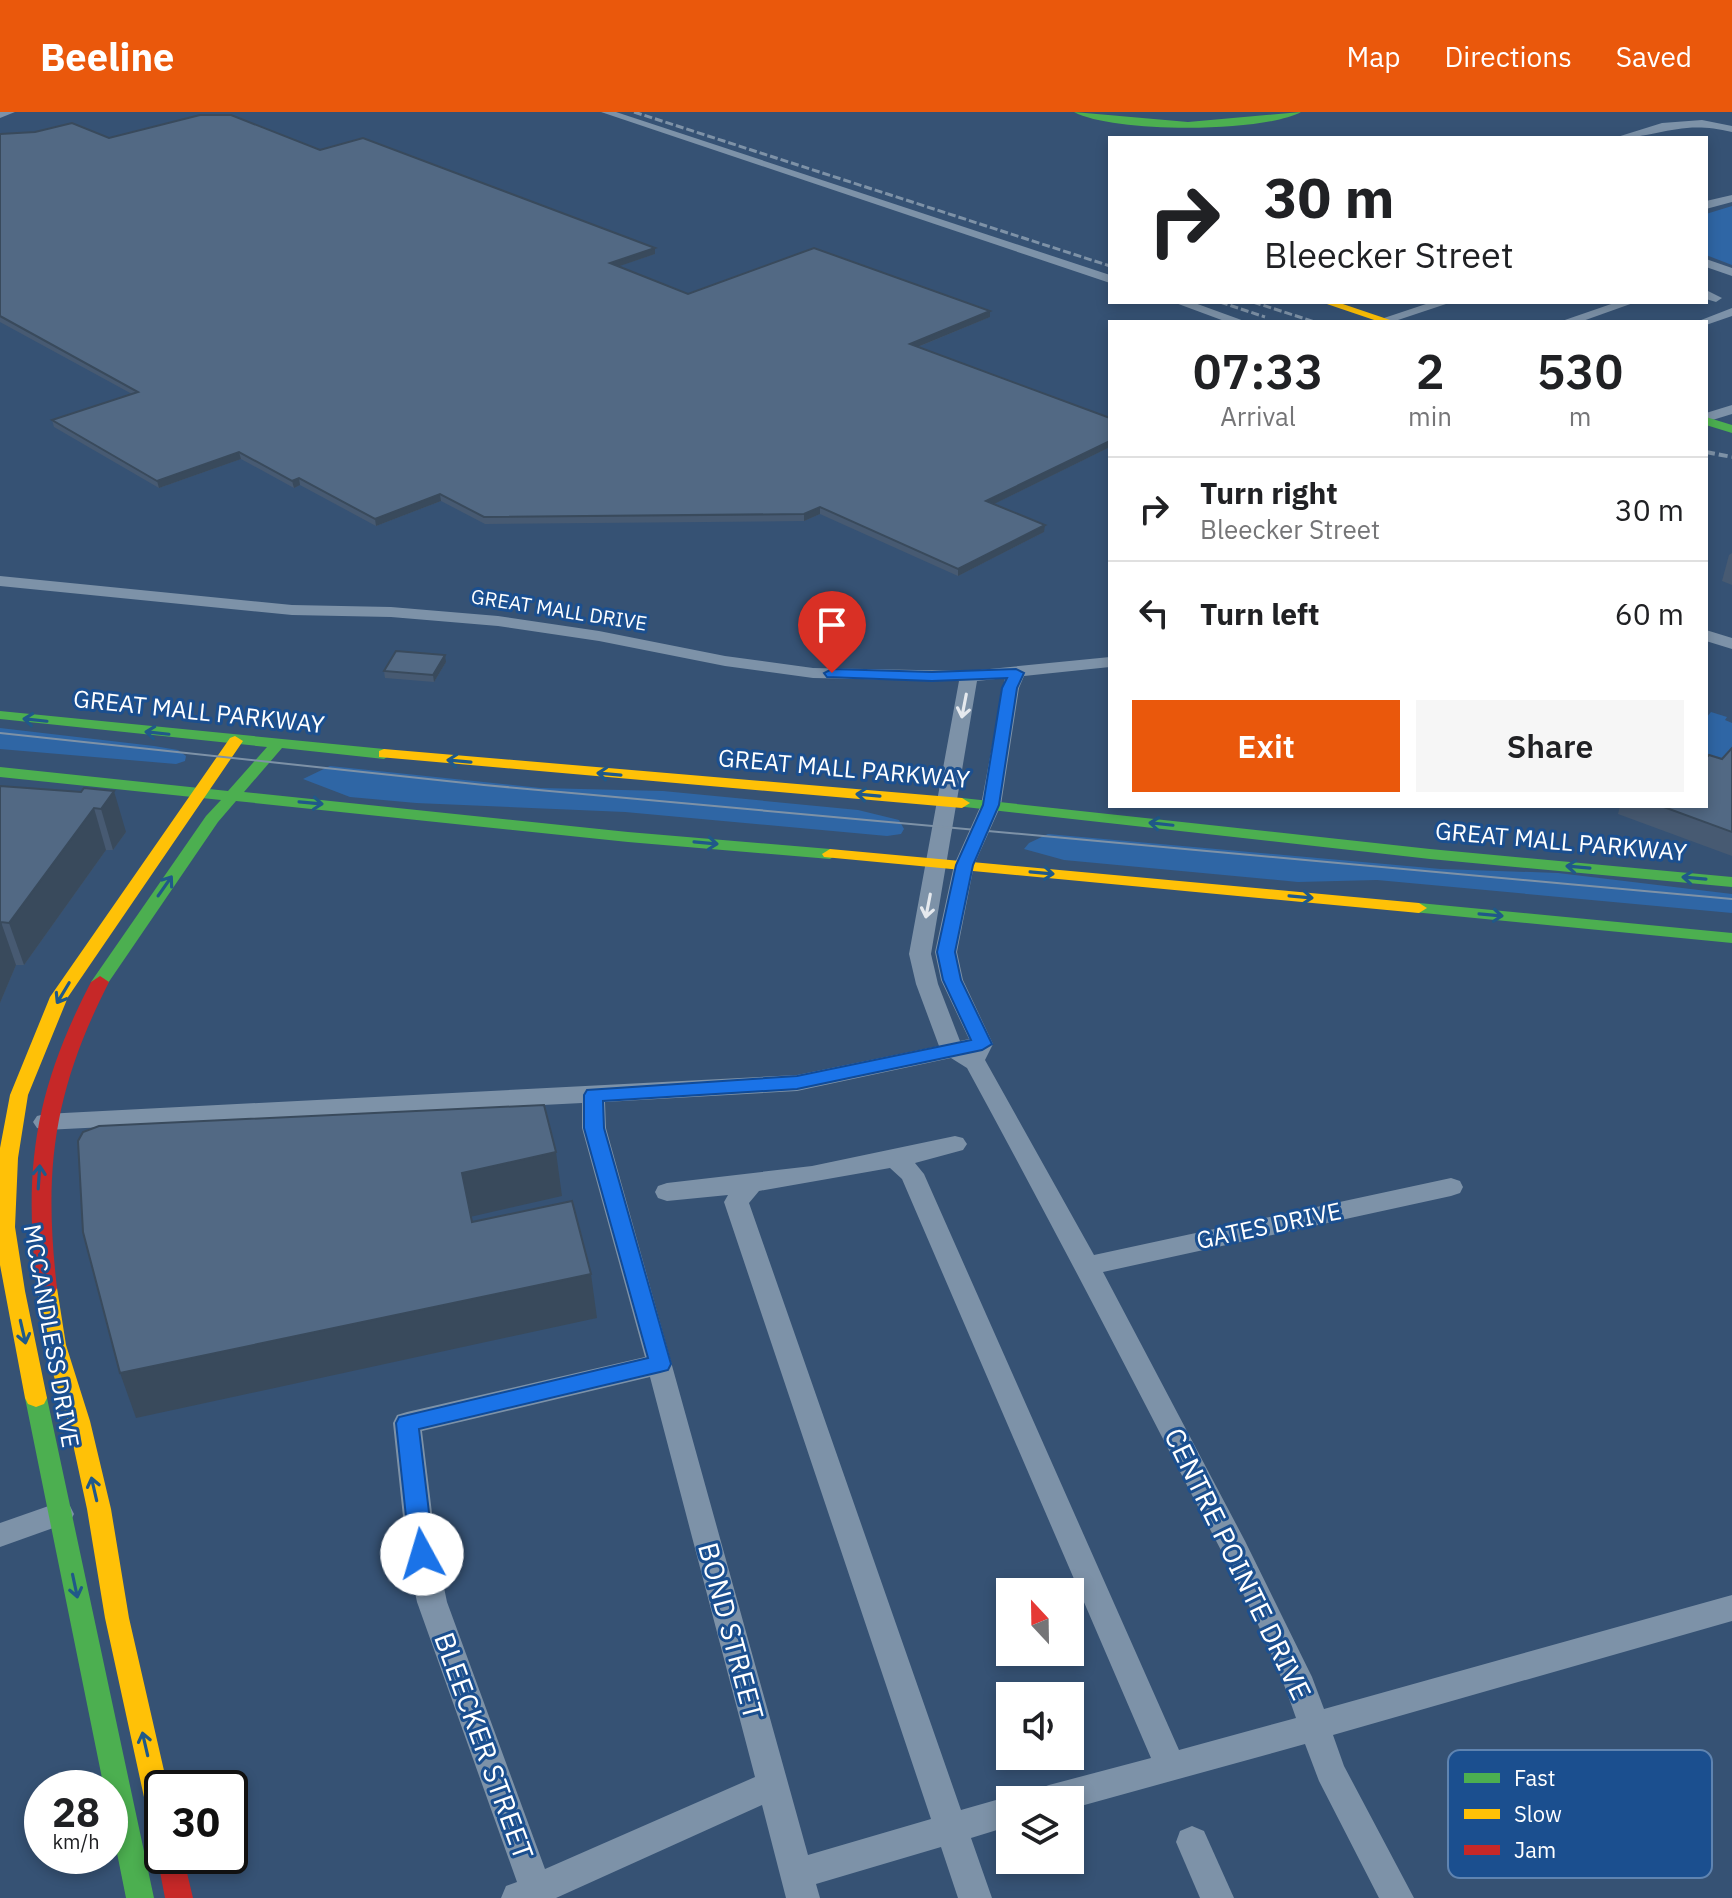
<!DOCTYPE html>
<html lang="en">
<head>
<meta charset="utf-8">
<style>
  body { margin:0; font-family:"IBM Plex Sans",sans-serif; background:#f6f6f6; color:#202124; height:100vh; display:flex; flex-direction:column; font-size:30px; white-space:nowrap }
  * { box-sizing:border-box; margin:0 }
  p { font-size:26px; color:#757577 }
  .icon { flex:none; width:44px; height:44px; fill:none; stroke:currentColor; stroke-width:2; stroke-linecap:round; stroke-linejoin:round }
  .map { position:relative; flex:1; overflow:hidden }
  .side { position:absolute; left:1108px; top:208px; width:600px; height:488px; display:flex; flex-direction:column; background:#fff; border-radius:0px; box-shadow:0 4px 12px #0003 }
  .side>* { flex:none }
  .hud { position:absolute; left:1108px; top:24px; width:600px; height:168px; border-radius:0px; box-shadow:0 4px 12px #0003; background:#fff; color:#202124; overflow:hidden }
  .needle { width:52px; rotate:338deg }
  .controls { position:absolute; left:996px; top:1466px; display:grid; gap:16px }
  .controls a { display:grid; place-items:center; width:88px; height:88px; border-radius:0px; background:#fff; box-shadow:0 4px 12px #0003; font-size:40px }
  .speed { position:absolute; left:24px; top:1658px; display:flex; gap:16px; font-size:40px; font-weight:700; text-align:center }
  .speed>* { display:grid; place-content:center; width:104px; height:104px; border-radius:50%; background:#fff; box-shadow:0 4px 12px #0003; line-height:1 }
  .speed small { font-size:20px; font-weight:400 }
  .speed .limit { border:4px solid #111; border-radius:12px; background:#fff; color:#111 }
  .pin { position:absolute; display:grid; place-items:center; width:68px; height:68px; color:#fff; margin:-82px -34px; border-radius:50% 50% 50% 0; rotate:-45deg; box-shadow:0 0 8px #0007 }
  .pin .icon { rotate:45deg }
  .me { position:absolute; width:88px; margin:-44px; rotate:354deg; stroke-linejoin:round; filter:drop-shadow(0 0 6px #0008) }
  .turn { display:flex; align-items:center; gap:28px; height:168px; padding:0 24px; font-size:36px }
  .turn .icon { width:104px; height:104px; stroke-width:2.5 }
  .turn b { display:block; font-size:56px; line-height:68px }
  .eta { display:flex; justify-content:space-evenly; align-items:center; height:136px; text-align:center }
  .eta b { font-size:48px; font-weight:600; line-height:56px }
  .button { display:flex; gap:16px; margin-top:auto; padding:16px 24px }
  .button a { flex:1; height:92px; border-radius:0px; background:#ea580c; color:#fff; font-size:32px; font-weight:600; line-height:92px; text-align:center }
  .button a+a { background:#f6f6f6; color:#202124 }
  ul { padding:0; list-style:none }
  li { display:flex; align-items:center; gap:24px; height:104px; padding:0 24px; border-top:2px solid #e0e0e0 }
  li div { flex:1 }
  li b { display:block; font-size:30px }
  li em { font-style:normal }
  header { display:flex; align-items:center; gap:48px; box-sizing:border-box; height:112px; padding:0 40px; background:#ea580c; color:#fff }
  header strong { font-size:38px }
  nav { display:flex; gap:44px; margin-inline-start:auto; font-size:28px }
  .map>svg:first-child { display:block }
  .green { fill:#2f66a5 }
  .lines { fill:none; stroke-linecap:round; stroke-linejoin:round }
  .street { fill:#7d92a8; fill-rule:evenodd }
  .fast { fill:#4caf50; fill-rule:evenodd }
  .slow { fill:#ffc107; fill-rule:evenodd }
  .jam { fill:#c62828; fill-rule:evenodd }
  .tram { stroke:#7e92a7; stroke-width:2 }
  .rail-far1 { stroke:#7e92a7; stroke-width:3; stroke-dasharray:8 3; stroke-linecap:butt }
  .rail { stroke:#7e92a7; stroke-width:4; stroke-dasharray:9 4; stroke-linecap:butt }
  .wall { fill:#475a72 }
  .shaded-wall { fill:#394a5c }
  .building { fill:#526984; stroke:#394a5c; stroke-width:2 }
  .oneway { stroke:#e5e9ee }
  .oneway2 { stroke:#205989 }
  .route { fill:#1a73e8; stroke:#114b97; stroke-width:2 }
  .labels { text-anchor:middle; stroke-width:6; stroke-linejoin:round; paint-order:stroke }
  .far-street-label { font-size:20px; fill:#fff; stroke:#1b4f8f }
  .street-label { font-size:24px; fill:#fff; stroke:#1b4f8f }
  .near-street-label { font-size:28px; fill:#fff; stroke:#1b4f8f }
  .key { fill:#1b4f8f; stroke:#5f84b1; stroke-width:2 }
  .key-label { font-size:22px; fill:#fff }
</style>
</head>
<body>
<header>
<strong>Beeline</strong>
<nav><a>Map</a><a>Directions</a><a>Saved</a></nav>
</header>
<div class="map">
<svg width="1732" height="1786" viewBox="0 0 1732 1786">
  <rect width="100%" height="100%" fill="#365274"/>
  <g class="green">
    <path d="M1732,94V153L1706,143V102Z"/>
    <path d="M1711,600L1727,605L1725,608L1732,611V649L1706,665V606Z"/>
    <path d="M0,616L154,634L178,638L186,644L185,649L176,652L0,637Z"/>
    <path d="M330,654L541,676L663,679L858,698L899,708L904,717L901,722L887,724L625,700L416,691L350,685L303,667Z"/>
    <path d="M1048,722L1441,757L1558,761L1732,782V801L1377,768L1298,770L1064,748L1024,737L1029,731Z"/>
  </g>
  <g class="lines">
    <g class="street">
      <path d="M0,0H15L0,6Z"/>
      <path d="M601,0H616L1110,163V171Z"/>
      <path d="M1702,8L1732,14V20C1680,7 1660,26 1614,26L1662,11Z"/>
      <path d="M1732,83V90L1706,97V89Z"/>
      <path d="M1706,147L1732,156V164L1706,155Z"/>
      <path d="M1706,178L1722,186L1716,190L1706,187Z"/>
      <path d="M1173,190H1192L1247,210H1227Z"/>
      <path d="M1432,190H1452L1392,210L1378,208Z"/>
      <path d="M1617,190H1636L1580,210H1559Z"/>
      <path d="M1732,196V204L1706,213V210H1696Z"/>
      <path d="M1732,293V302L1706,310V301Z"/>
      <path d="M0,464L292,493L391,495L498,504L599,519L725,544L813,556L969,559L1110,545V555L1024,564L1019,576L1001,693L974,753L957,840L963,868L993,932L985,948L1094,1143L1451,1066L1460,1069L1463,1075L1460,1081L1451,1084L1103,1160L1245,1429L1312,1565L1324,1597L1732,1483V1509L1333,1623L1344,1654L1414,1786H1379L1319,1669L1305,1632L1070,1697V1688H1033L1038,1677L1049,1673L1151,1646L902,1067L890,1056L759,1079L749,1091L961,1698L1010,1684L1021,1688H1010V1714L971,1726L992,1786H958L941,1735L816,1772L820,1786H786L762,1693L556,1786H501L506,1774L517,1770L417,1490L407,1442L393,1311L397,1303L407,1300L645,1245L582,1016V991L45,1018L37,1016L33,1010L37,1004L45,1002L797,963L939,934L916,872L909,842L959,569L813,566L725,554L599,529L498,514L391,505L292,503L0,474ZM1005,566L981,693L954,753L935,840L941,868L969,927L960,929L938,872L931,842L977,569ZM951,946L967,956C1039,1088 1108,1220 1177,1354C1219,1436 1267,1519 1296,1606L1179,1638L924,1062L915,1051L963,1038L967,1032L963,1026L955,1024L812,1054L667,1071L658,1074L655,1080L658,1086L667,1089L728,1083L724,1090L931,1707L808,1743L606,1016L605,990L797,979ZM650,1265L755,1665L545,1757L447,1490L437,1442L422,1319Z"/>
      <path d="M1706,518L1732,526V537L1706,529Z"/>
      <path d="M60,1390L70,1394L74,1402L70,1410L0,1435V1411Z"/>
      <path d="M1192,1714L1204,1719L1234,1786H1200L1176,1730L1180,1719Z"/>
    </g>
    <g class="fast">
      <path d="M1074,0L1188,10L1301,0C1262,21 1113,21 1074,0Z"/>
      <path d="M1706,305L1732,313V321L1706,313Z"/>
      <path d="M0,599L384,637L392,642L384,647L282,636L244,680L628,720L830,737L838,742L830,747L628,730L236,689L218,710L106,874L100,876L91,870L206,704L221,688L0,665V655L228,679L267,635L0,607Z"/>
      <path d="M962,686L1430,737L1732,765V775L1430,747L956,694L954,691Z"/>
      <path d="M1419,791L1732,821V831L1413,800L1411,796Z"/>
      <path d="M36,1277L44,1280L47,1286L154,1786H126L110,1706V1676H104L25,1286L28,1280Z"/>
    </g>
    <g class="slow">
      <path d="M1321,190H1337L1396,210H1380Z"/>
      <path d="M235,624L243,629L68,885L28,983L18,1046L15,1115L25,1179L47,1286L44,1292L36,1295L28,1292L25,1286L0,1153V1036L10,983L50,885L230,626Z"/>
      <path d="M384,637L962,686L970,691L962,696L379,645V639Z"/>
      <path d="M830,737L1419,791L1427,796L1419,801L824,745L822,742Z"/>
      <path d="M47,1168L54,1170L57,1176L66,1233L90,1309L111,1397L129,1506L168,1676H162V1721L153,1717L149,1708L105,1506L87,1397L68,1309L44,1233L37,1176L40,1170Z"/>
    </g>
    <g class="jam">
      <path d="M100,864L109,870C54,978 43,1056 57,1176L54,1182L47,1184L40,1182L37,1176C23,1056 35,978 91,870Z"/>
      <path d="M162,1734V1744H183L193,1786H165L157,1744Z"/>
    </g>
    <path class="tram" d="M0,621L484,673L1732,787"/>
    <g class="rail-far1">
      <path d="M634,0L1110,154"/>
      <path d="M1220,190L1265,205"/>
      <path d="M1253,190L1315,210"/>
    </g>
    <path class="rail" d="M1706,340L1732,345"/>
  </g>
  <g class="wall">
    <path d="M0,22L109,26L320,38L655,136V142L619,154L688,182L990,205L918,235L1110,335L994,392L1044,420L958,464L820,402L804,409L485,412L441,389L376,414L300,373L294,376L241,347L159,376L54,315L52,308L132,282L0,210Z"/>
    <path d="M1732,441V473L1722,469L1729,443Z"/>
    <path d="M446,550L434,570L385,566L384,559Z"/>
    <path d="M1732,636V744L1618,702L1620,694H1706L1722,647Z"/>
    <path d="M0,674L81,680L84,676L126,720L113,738H106L24,853H16L0,891Z"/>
  </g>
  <g class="shaded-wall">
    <path d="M655,136V142L611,157L610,151Z"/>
    <path d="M990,199V205L910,238V232Z"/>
    <path d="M1110,329V335L986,396V389Z"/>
    <path d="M239,340L241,347L159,376L157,369Z"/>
    <path d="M299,366L300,373L294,376L292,369Z"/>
    <path d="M440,382L441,389L376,414L375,407Z"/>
    <path d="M820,395V402L804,409V402Z"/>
    <path d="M1045,413L1044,420L958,464V457Z"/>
    <path d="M445,543L446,550L434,570L433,563Z"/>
    <path d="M114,679L126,720L113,738L101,697Z"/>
    <path d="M94,696L106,738L24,853L9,811Z"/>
    <path d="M1,810L16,853L0,891V813Z"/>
    <path d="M556,1040L562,1084L470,1105L462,1061Z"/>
    <path d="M591,1162L597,1206L136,1306L120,1261Z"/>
  </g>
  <g class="building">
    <path d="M200,3H231L320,38L363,26L655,136L610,151L688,182L814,136L990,199L910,232L1110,306V329L986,389L1045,413L958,457L820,395L804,402L484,405L440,382L375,407L299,366L292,369L239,340L157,369L52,308L138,280L0,204V22L35,20L72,11L109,26Z"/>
    <path d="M396,539L445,543L433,563L384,559Z"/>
    <path d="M1732,636V720L1661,694H1706V646L1709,643L1722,647Z"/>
    <path d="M0,674L81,680L84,676L114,679L101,697L94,696L9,811L1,810L0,813Z"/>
    <path d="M544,993L556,1040L462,1061L472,1110L572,1089L591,1162L120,1261L83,1120L78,1029L83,1020L99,1014Z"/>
  </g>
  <defs><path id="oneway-shaft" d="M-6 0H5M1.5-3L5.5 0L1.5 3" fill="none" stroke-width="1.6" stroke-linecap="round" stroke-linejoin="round" transform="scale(2)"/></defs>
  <g class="oneway">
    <use href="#oneway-shaft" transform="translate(964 594) rotate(101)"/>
    <use href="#oneway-shaft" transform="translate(928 794) rotate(101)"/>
  </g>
  <g class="oneway2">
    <use href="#oneway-shaft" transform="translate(35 608) rotate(-174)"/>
    <use href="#oneway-shaft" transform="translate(157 621) rotate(-174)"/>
    <use href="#oneway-shaft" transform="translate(459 649) rotate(-175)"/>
    <use href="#oneway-shaft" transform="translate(609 662) rotate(-175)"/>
    <use href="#oneway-shaft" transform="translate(868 683) rotate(-175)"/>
    <use href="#oneway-shaft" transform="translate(311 691) rotate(5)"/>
    <use href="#oneway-shaft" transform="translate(1161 712) rotate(-174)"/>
    <use href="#oneway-shaft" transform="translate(706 731) rotate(5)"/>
    <use href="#oneway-shaft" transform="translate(1578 755) rotate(-175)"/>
    <use href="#oneway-shaft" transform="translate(1042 761) rotate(5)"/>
    <use href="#oneway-shaft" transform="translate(1694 766) rotate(-175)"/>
    <use href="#oneway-shaft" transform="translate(165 774) rotate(-55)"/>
    <use href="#oneway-shaft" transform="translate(1301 785) rotate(5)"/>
    <use href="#oneway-shaft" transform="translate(1491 803) rotate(5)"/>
    <use href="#oneway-shaft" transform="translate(63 881) rotate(121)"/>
    <use href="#oneway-shaft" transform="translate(39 1065) rotate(-86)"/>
    <use href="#oneway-shaft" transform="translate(23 1220) rotate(77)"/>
    <use href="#oneway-shaft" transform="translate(94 1377) rotate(-103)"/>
    <use href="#oneway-shaft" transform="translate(75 1474) rotate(78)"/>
    <use href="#oneway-shaft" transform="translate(145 1632) rotate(-103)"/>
  </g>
  <path class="route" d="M832,557L932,560L1016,557L1024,561L1017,576L999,693L973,753L955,840L961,868L992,932L982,938L797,977L603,989L604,1016L671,1252L668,1258L660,1260L419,1317L434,1442L430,1449L422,1452L413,1449L410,1442L396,1311L399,1305L648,1246L584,1016V983L587,978L797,964L971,928L943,868L937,840L956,753L983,693L1002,576L1007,566L932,569L827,565L824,561Z"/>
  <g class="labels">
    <g class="far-street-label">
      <text transform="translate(559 498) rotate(9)" y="7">GREAT MALL DRIVE</text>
    </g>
    <g class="street-label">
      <text transform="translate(199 600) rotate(6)" y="8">GREAT MALL PARKWAY</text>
      <text transform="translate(844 657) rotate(5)" y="8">GREAT MALL PARKWAY</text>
      <text transform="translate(1561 730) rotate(5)" y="8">GREAT MALL PARKWAY</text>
      <text transform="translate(1269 1114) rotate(-12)" y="8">GATES DRIVE</text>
      <text transform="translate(51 1224) rotate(80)" y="8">MCCANDLESS DRIVE</text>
    </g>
    <g class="near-street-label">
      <text transform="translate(1238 1452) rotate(64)" y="10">CENTRE POINTE DRIVE</text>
      <text transform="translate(731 1519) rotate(75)" y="10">BOND STREET</text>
      <text transform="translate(484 1634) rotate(70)" y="10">BLEECKER STREET</text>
    </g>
  </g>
  <rect x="1448" y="1638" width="264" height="128" rx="12" class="key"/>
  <rect x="1464" y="1661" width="36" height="10" fill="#4caf50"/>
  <rect x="1464" y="1697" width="36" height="10" fill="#ffc107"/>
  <rect x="1464" y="1733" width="36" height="10" fill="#c62828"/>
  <g class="key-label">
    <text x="1514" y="1674">Fast</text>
    <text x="1514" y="1710">Slow</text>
    <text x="1514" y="1746">Jam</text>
  </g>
</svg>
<div class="controls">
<a><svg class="needle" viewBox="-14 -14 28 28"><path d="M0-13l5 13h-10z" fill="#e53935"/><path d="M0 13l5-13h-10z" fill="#757577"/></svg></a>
<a><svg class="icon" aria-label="sound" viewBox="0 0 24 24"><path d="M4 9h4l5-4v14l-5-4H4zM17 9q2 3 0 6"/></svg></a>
<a><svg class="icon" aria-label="layers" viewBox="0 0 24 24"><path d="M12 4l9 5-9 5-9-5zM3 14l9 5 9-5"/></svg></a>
</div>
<div class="speed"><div>28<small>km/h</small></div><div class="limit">30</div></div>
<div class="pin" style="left:832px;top:561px;background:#d93025"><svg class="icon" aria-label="arrive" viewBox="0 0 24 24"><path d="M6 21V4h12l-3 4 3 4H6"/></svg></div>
<svg class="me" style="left:422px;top:1442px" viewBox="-20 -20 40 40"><circle r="19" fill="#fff"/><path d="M0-13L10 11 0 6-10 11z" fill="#1a73e8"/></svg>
<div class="hud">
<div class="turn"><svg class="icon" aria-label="right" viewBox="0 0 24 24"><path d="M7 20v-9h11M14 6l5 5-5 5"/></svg><div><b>30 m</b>Bleecker Street</div></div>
</div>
<section class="side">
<div class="eta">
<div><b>07:33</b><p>Arrival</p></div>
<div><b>2</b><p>min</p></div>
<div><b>530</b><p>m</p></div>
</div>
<ul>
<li><svg class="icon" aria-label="right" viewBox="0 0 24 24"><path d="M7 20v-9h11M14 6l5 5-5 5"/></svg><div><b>Turn right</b><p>Bleecker Street</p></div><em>30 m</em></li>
<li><svg class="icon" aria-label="left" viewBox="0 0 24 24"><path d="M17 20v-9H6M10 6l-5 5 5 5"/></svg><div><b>Turn left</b></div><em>60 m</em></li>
</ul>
<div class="button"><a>Exit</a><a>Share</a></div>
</section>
</div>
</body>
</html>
